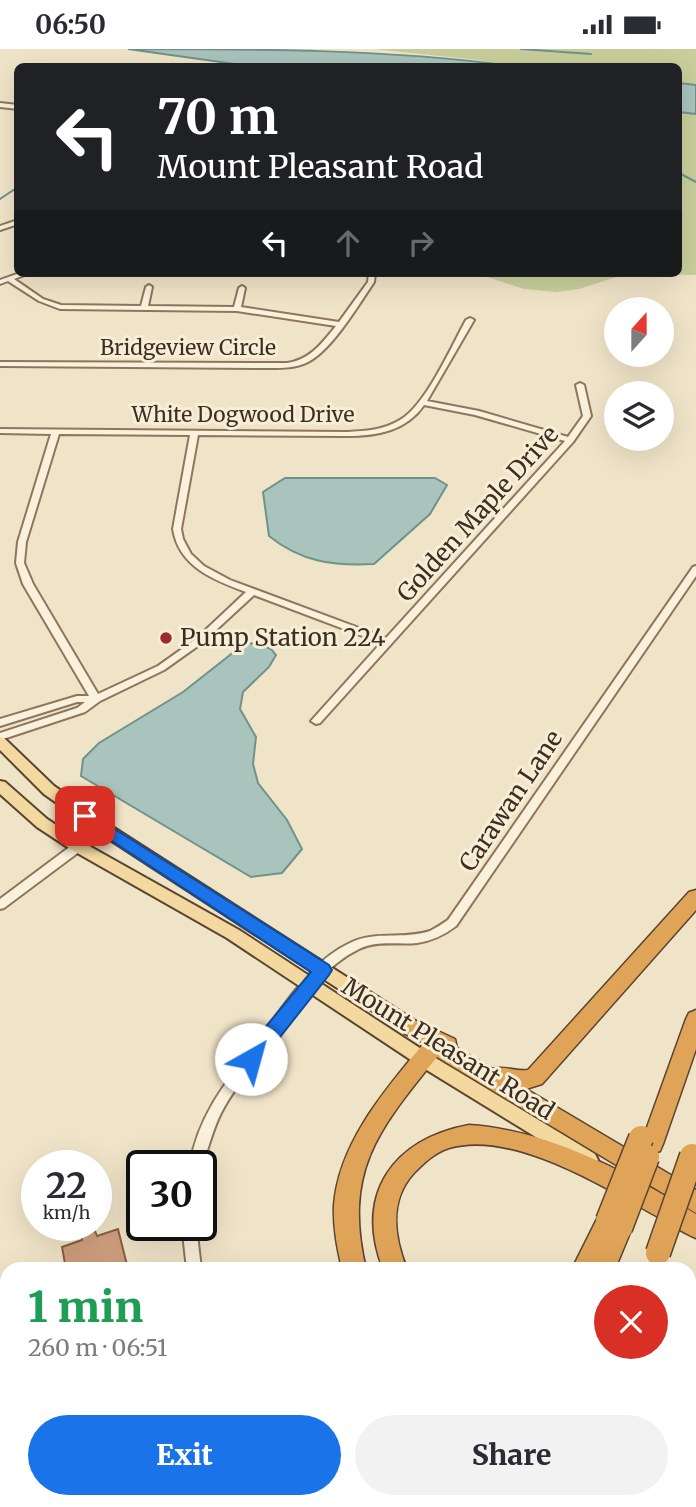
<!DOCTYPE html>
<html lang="en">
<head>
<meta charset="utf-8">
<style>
  body { margin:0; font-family:Merriweather,serif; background:#f2f2f3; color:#2b2b33; height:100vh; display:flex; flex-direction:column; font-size:26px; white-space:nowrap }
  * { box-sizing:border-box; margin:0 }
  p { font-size:23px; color:#7c7c81 }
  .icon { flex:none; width:38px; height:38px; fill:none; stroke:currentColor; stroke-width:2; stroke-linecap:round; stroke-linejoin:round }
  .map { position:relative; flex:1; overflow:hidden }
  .side { position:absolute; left:0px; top:1213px; width:696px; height:247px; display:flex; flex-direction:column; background:#fff; border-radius:21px 21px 0 0; box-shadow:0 7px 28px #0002 }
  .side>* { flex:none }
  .banner { position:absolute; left:14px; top:14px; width:668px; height:214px; border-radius:10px; box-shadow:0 7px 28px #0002; background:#202124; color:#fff; overflow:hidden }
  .needle { width:46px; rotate:21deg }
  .fabs { position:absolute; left:604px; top:248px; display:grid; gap:14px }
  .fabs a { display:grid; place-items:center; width:70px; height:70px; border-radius:50%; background:#fff; box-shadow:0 7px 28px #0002; font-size:35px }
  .speed { position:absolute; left:21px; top:1101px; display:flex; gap:14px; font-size:35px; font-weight:700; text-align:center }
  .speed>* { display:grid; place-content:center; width:91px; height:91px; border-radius:50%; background:#fff; box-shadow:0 7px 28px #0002; line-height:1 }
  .speed small { font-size:18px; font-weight:400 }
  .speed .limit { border:4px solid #111; border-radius:10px; background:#fff; color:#111 }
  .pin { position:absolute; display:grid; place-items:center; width:60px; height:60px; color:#fff; margin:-30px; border-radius:14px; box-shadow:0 4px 10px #0006 }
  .me { position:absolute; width:77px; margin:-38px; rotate:38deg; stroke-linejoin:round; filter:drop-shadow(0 0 5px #0008) }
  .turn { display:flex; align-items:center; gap:24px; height:147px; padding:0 28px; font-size:32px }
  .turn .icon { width:91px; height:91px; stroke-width:2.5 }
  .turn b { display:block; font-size:49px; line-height:60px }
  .lanes { display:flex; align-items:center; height:66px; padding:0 28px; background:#0003; justify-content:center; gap:35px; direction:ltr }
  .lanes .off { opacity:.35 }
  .round { display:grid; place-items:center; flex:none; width:74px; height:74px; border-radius:37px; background:#f2f2f3 }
  .overview { display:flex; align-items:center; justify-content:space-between; height:119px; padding:0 28px }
  h1 { font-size:42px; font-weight:800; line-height:52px; color:#1e9e55 }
  .primary-button { display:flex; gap:14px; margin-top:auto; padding:14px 28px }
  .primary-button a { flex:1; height:80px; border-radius:42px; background:#1a73e8; color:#fff; font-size:28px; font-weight:800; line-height:80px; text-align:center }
  .primary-button a+a { background:#f2f2f3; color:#2b2b33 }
  .status { display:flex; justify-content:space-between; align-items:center; height:49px; padding:0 35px; background:#fff; direction:ltr }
  .status svg { height:19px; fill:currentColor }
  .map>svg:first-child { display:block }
  .green { fill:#c9cf9b }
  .water { fill:#a9c4bc; stroke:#6f938a; stroke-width:2 }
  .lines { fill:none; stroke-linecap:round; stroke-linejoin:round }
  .stream { stroke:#6f938a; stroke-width:2 }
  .building { fill:#cf9f7d; stroke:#8d5f41; stroke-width:2 }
  .minor-casing { stroke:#8d765c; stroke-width:4 }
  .major-casing { stroke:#5b4430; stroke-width:4 }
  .highway-casing { stroke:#5b4430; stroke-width:3 }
  .minor { fill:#faf1dc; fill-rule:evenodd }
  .major { fill:#f3d9a0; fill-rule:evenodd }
  .highway { fill:#e0a458; fill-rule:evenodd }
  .highway-bridge-casing { stroke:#5b4430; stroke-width:27; stroke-linecap:butt }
  .highway-bridge { stroke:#e0a458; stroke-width:24 }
  .route { fill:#1a73e8; stroke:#114b97; stroke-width:2 }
  .poi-dot { fill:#9e2a2b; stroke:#f7eed8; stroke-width:2.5 }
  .labels { text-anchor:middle; stroke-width:6; stroke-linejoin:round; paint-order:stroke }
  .far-street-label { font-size:21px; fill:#3d2e20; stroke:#f7eed8 }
  .street-label { font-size:24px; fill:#3d2e20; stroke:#f7eed8 }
  .poi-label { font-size:24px; fill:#3d2e20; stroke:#f7eed8; text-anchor:start }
</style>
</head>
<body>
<div class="status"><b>06:50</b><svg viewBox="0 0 49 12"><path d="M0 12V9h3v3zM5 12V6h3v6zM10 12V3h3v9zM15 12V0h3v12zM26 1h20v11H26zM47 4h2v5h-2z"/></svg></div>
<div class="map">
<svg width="696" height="1458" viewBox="0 0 696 1458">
  <rect width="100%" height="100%" fill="#f0e4c8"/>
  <g class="green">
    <path d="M373,0H696V36L679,34V18L513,17L479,11Z"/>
    <path d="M679,63L696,65V226L626,225L579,240L557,243L524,240L475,224H679Z"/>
  </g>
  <g class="water">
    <path d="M128,0C256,0 386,0 513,17L256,18Z"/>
    <path d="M679,34L696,36V65L679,63Z"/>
    <path d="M285,429H435L447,436L430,465L374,515C333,517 301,513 269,487L263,443Z"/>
    <path d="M257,594L271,600L276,606L269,618L243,643L240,660L256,688L253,715L258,734L287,771L302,800L282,824L251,828L81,727L83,710L99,694L183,643L244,595Z"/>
  </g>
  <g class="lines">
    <g class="stream">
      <path d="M521,0L591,5"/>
      <path d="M679,124L696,133"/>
      <path d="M0,150L18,138"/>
    </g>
  </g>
  <path class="building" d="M118,1180L128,1220H66L62,1198L82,1191L81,1186L95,1182L97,1187Z"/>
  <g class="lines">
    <g class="minor-casing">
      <g id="minor">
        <path d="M0,54L18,56V60L0,58Z"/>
        <path d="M18,171V175L0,181V177Z"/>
        <path d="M20,224H30L14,230L43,250L61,256L141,257L146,238L149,236L152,238L148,257L234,258L239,239L242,237L245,239L241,258L339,273L368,233L369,224H375L374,233C359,255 332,301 308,313C296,319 283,319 270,319L0,317V313L287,314C310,311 322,294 336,277L237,262L60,260L39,252L8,232L0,235V231Z"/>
        <path d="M470,269L474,271L427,352L479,362L568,388L583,367L576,336L580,334L584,336L591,367L573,393L320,674L316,675L311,672L381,594L254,546L202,594L164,621L100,652L85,663L0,691V684L77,659L85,653H77L0,677V670L77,647H89L23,535L16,514L18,493L51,385L0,384V380L347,383C365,382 384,381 400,371C426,356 451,298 466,271ZM424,356L475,366L565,392L386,589L230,531L204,517L191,505L183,490L181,480L198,386L347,387C377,387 406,382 424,356ZM59,385L190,386L173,480C179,518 214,531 246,543L196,590L158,617L98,645L33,535L24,514L26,493Z"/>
        <path d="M696,517V527L456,877C444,886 432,892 417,894C398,896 377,891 359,900C318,920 294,963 268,998C251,1020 234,1039 221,1064C212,1082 208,1101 201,1119V1116H190C199,1061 233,1025 265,982C289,950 313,911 350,894C376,881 404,891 430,882C436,879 442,875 448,871L693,518Z"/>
        <path d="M103,775L107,776L108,779L107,782L4,859L0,860V850L99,776Z"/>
        <path d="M182,1176H196L201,1220H187Z"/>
        <rect x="242" y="1452" width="16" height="6"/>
      </g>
    </g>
    <g class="major-casing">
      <g id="major">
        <path d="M0,688L5,690L54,737L108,775L426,979L428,984L426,989L420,991L414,989L98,783L44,745L0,701Z"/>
        <path d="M0,732L5,733L47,770L82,793L239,881L429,1005L595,1105L598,1111L595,1117L589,1119L583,1117L417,1015L227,889L72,801L37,778L0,745Z"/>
      </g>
    </g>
    <g class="highway-casing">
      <g id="highway">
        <path d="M696,841V861L542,1035L526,1040L696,1141V1164L437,1008C378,1081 343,1122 366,1220H342C337,1198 333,1178 334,1156C339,1093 386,1040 424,994L405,985L402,979L405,973L412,970L455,990L457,999L493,1020C504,1016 516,1023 528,1021L689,843Z"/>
        <path d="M696,961V1000L663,1095L660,1102L652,1105L644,1102L641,1095L686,970L689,964Z"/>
        <path d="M469,1076C549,1081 628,1124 696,1165V1189C679,1182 665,1171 649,1163C597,1134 510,1081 449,1099C434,1104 424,1114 414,1124C389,1151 394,1188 407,1220H383C354,1145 393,1090 469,1076Z"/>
        <path d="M608,1161L616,1164L618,1169L628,1171L632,1179L615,1220H572L600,1164Z"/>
        <path d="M696,1316V1352L690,1355V1319Z"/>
        <path d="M406,1452H432L433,1458H407Z"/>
        <path d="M503,1452H529L527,1458H501Z"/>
        <path d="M558,1452H584L582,1458H556Z"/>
        <path d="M619,1452H646L644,1458H617Z"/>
      </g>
    </g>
    <use href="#minor" class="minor"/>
    <use href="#major" class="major"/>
    <use href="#highway" class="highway"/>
    <g class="highway-bridge-casing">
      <g id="highway-bridge">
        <path d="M608,1172L641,1089"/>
        <path d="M620,1179L647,1108"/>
        <path d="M658,1204L692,1107"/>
      </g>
    </g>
    <use href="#highway-bridge" class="highway-bridge"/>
  </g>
  <path class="route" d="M85,761L329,916L332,921L329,926L258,1016L251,1018L244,1016L241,1010L244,1004L311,923L80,771L77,767L80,762Z"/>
  <circle class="poi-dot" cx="166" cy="589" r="7"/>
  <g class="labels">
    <g class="far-street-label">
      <text x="188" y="306">Bridgeview Circle</text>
      <text x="243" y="373">White Dogwood Drive</text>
    </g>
    <g class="street-label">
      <text transform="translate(478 465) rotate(-48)" y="8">Golden Maple Drive</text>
      <text transform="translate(511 752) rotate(-56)" y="8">Carawan Lane</text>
      <text transform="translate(448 1000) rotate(32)" y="8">Mount Pleasant Road</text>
    </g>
    <g class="poi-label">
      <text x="180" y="597">Pump Station 224</text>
    </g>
  </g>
</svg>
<div class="fabs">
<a><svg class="needle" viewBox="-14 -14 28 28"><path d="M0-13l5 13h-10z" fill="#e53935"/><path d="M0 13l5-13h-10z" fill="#7c7c81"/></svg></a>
<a><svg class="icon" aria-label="layers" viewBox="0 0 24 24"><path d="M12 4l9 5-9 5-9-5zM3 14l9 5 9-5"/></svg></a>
</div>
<div class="speed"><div>22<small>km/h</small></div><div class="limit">30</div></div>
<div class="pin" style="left:85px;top:767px;background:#d93025"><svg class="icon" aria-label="arrive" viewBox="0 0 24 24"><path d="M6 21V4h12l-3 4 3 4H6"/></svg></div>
<svg class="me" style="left:251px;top:1010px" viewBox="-20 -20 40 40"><circle r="19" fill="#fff"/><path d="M0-13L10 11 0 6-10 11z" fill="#1a73e8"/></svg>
<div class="banner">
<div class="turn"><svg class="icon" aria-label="left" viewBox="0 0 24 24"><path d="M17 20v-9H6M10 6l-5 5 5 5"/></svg><div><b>70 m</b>Mount Pleasant Road</div></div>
<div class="lanes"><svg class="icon" aria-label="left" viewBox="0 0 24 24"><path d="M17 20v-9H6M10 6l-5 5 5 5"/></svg><svg class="icon off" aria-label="ahead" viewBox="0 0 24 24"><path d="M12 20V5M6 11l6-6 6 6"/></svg><svg class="icon off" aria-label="right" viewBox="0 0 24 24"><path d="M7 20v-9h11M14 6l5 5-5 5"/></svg></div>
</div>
<section class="side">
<div class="overview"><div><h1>1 min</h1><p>260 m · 06:51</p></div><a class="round" style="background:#d93025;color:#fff"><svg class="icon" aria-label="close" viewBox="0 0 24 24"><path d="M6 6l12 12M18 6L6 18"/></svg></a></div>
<div class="primary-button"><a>Exit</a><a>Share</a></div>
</section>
</div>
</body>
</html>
